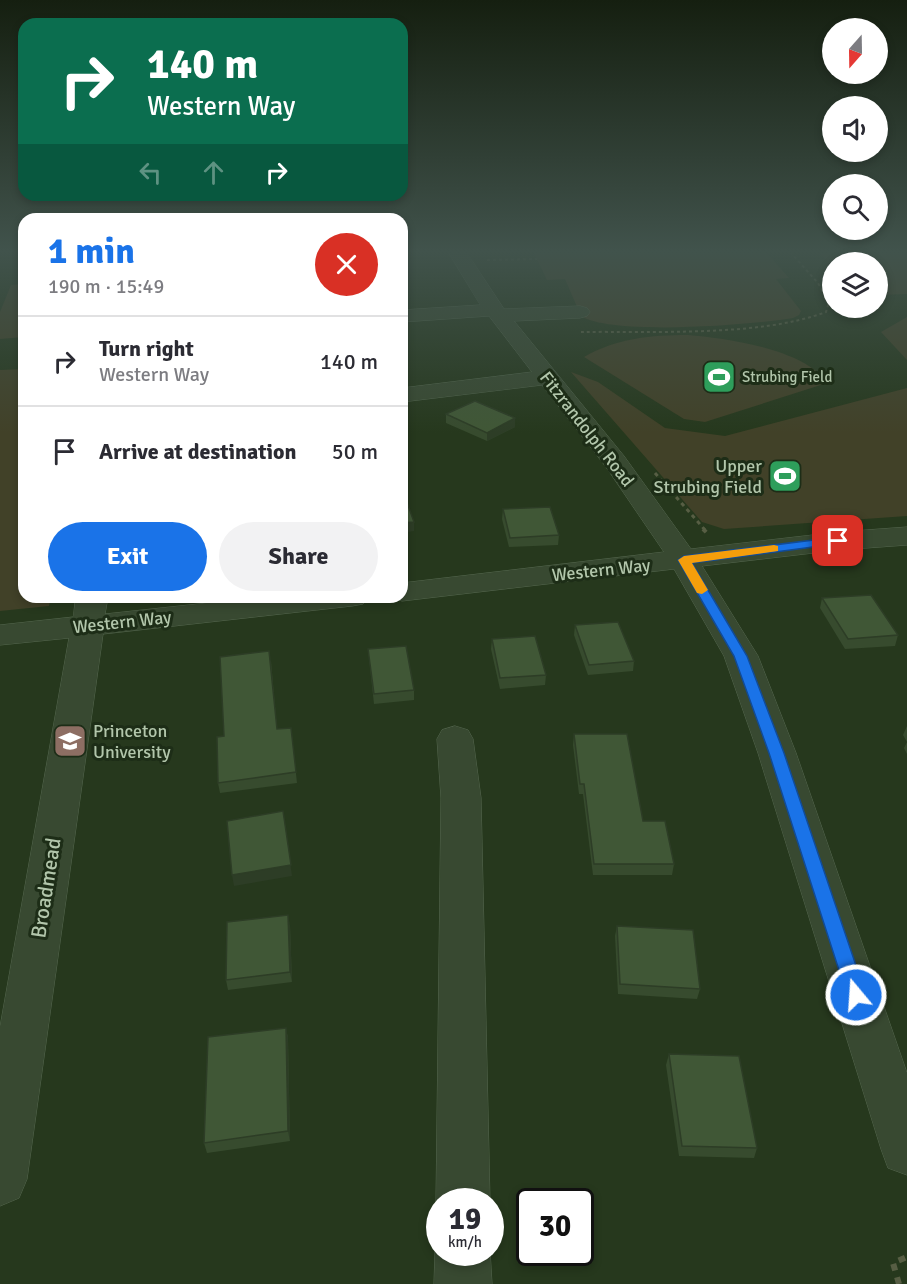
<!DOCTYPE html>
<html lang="en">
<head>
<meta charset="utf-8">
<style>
  body { margin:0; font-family:Signika,sans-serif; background:#f2f2f3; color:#2b2b33; height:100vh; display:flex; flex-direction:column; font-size:22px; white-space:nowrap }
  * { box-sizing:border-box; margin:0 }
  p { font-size:20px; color:#7c7c81 }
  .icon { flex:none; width:33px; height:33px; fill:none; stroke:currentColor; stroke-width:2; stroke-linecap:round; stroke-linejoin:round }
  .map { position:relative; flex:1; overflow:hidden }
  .side { position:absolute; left:18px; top:213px; width:390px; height:390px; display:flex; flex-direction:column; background:#fff; border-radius:18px; box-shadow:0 3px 9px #0003 }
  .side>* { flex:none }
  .hud { position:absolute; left:18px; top:18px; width:390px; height:183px; border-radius:18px; box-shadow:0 3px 9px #0003; background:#0b6e4f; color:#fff; overflow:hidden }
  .needle { width:39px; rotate:200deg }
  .buttons { position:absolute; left:822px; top:18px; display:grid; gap:12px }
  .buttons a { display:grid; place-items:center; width:66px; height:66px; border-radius:50%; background:#fff; box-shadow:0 3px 9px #0003; font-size:30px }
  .speed { position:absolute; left:426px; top:1188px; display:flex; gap:12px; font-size:30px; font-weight:700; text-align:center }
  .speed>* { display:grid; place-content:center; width:78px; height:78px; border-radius:50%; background:#fff; box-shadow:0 3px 9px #0003; line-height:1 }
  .speed small { font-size:15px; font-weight:400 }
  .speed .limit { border:3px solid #111; border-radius:9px; background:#fff; color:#111 }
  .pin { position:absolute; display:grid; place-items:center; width:51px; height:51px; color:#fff; margin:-26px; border-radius:12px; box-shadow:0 3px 9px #0006 }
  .me { position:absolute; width:66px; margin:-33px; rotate:342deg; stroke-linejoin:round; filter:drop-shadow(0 0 4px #0008) }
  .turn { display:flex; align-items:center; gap:21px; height:126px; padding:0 30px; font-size:27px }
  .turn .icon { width:78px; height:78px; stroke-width:2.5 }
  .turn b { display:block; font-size:42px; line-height:51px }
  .lanes { display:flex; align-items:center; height:57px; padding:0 30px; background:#0003; justify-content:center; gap:30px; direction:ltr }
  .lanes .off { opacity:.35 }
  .round { display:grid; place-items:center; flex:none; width:63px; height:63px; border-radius:32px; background:#f2f2f3 }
  .head { display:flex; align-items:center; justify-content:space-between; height:102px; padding:0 30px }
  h1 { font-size:36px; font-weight:700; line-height:45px; color:#1a73e8 }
  .button { display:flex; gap:12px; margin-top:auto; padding:12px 30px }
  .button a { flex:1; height:69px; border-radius:36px; background:#1a73e8; color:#fff; font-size:24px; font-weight:700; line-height:69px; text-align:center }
  .button a+a { background:#f2f2f3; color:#2b2b33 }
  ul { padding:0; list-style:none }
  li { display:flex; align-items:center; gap:18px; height:90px; padding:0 30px; border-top:2px solid #e1e1e2 }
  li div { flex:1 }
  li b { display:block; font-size:22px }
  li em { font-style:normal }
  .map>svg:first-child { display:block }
  .green { fill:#414128 }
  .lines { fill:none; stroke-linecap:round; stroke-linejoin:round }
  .minor-casing { stroke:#55674f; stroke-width:1 }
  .path-far3 { stroke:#575e44; stroke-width:2; stroke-dasharray:3 3; stroke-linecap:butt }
  .path-far2 { stroke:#575e44; stroke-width:3; stroke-dasharray:4 4; stroke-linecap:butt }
  .path-far1 { stroke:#575e44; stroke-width:4; stroke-dasharray:4.5 4.5; stroke-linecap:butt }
  .path { stroke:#575e44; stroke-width:6; stroke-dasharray:7 7; stroke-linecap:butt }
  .minor { fill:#384931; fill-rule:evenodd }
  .wall { fill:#374b2e }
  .shaded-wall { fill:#2d3d26 }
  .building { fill:#405736; stroke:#2d3d26; stroke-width:1.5 }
  .route { fill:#1a73e8; stroke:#114b97; stroke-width:1.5 }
  .slow { fill:#f59e0b }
  .labels { text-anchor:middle; stroke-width:6; stroke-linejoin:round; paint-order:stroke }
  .far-poi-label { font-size:15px; fill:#b2c6ab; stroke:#1d2d17; text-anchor:start }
  .street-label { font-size:18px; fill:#b2c6ab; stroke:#1d2d17 }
  .poi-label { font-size:18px; fill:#b2c6ab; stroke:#1d2d17; text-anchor:end }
  .near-street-label { font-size:21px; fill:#b2c6ab; stroke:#1d2d17 }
</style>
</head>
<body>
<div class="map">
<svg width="907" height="1284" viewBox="0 0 907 1284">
  <rect width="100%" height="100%" fill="#26381d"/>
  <g class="green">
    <path d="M534,253H767L789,278L776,279L801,311L799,315L793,318C753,325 612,336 581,316L565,279L547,280Z"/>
    <path d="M819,253H907V294L878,295V262H832V266Z"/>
    <path d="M24,284V337L0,339V312L11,285Z"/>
    <path d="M907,317V360L881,332Z"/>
    <path d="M688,335C725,338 805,349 827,383L705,422L684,419L584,357C617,338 651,335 688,335Z"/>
    <path d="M24,369V597H51L49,606L0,611V370Z"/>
    <path d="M571,372L598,382L665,428L725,436L907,388V516L724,529L702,522Z"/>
  </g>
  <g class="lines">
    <g class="minor-casing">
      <g id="minor">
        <path d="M449,253H467L504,309L580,306L587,308L590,312L587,316L580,318L514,321L624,456L691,549L839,532L907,527V545L839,550L702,566L758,656L796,753L907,1073V1175L888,1168L881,1149L758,753L724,656L674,569L402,601L390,597H402V583L664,552L606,467L542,385L402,402V388L532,372L489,316L402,322V310L480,305Z"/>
        <path d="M76,597H108L105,614L263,597H368L363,604L352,606L103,634L27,1179L19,1198L0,1206V1027L69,638L0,645V625L73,617Z"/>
        <path d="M455,726L468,730L473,739L481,798L490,1202H440V1211L436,1202L441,798L437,739L442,730Z"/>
        <path d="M440,1240V1252H490V1250L492,1284H434L435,1252Z"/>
      </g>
    </g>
    <g class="path-far3">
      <path d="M487,260L537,259"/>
      <path d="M581,332C653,331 760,337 826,312L829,302L818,283L791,253"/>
    </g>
    <path class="path-far2" d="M655,473L705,530"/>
    <path class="path-far1" d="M703,529L707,533"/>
    <path class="path" d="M899,1284L893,1263L907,1257"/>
    <use href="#minor" class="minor"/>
  </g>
  <g class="wall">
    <path d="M446,414L515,418V427L487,441L446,423Z"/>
    <path d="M503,509L559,535L558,545L509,547L502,519Z"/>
    <path d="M822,598L898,635L895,646L845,649L820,608Z"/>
    <path d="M575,625L634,661L633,671L588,675L574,635Z"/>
    <path d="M492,639L546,675L545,685L500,689L491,649Z"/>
    <path d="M368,649L414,690V700L374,704Z"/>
    <path d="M271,661L277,729L291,728L297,783L220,793L218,783L224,736Z"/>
    <path d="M907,726V754L904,748L907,742L903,735Z"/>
    <path d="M574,734L643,821L674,864L672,875H593L583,794H579L573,745Z"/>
    <path d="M290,925L292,982L228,990L226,980Z"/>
    <path d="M617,926L700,989L697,999L618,994L615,936Z"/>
    <path d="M286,1028L288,1038L290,1141L207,1153L204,1143Z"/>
    <path d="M669,1054L757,1148L754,1158L679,1156L666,1065Z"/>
  </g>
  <g class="shaded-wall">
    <path d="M515,418V427L487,441V433Z"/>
    <path d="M414,522V531L402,533V523Z"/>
    <path d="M283,811L292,876L234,886L232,875Z"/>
    <path d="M288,915L290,925L292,982L290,972Z"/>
    <path d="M286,1028L288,1038L290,1141L288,1131Z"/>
  </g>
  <g class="building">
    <path d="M475,401L515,418L487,433L446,414Z"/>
    <path d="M402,497H405L414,522L402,523Z"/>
    <path d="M550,507L559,535L510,538L503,509Z"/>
    <path d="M871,595L898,635L848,639L822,598Z"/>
    <path d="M618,622L634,661L589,665L575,625Z"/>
    <path d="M535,636L546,675L500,678L492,639Z"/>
    <path d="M406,646L414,690L374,694L368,649Z"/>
    <path d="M269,651L277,729L291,728L296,772L218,783L217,737L224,736L220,657Z"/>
    <path d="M574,734H627L643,821H665L674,864H594L584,784H580Z"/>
    <path d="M283,811L291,865L232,875L227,821Z"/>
    <path d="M288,915L290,972L226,980L227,922Z"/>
    <path d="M617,926L693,930L700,989L620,984Z"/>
    <path d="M286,1028L288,1131L204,1143L208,1037Z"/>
    <path d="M669,1054L739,1056L757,1148L682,1146Z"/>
  </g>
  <linearGradient id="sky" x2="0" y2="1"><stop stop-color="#151f10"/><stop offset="0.58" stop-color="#41534c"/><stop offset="1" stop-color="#41534c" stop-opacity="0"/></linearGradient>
  <rect width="907" height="433" fill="url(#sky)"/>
  <path class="route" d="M838,537L843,538V543L692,563L747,656L784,753L866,995L863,1001L856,1003L850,1001L847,995L769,753L734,656L678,560L684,556Z"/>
  <path class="slow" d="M774,545L778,546V551L692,563L708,590L702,594L697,593L678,560L684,556Z"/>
  <defs>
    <g id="stadium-square" transform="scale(1.725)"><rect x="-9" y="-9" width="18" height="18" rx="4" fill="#2e9e5b" stroke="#1d2d17"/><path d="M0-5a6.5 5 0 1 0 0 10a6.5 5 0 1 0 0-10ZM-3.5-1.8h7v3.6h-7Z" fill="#fff"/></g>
    <g id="university-square" transform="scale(1.725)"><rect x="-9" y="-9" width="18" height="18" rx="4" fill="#8d6e63" stroke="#1d2d17"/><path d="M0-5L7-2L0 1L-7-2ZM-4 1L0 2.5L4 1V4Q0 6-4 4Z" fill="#fff"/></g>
  </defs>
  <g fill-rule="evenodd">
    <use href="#stadium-square" x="719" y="377"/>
    <use href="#stadium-square" x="785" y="476"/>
    <use href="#university-square" x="70" y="741"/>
  </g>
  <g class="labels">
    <g class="far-poi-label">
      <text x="742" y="382">Strubing Field</text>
    </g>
    <g class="street-label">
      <text transform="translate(587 429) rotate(52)" y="6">Fitzrandolph Road</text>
      <text transform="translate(601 570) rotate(-6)" y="6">Western Way</text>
      <text transform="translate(122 622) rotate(-6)" y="6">Western Way</text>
    </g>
    <g class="poi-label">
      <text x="762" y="472">Upper<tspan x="762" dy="21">Strubing Field</tspan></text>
      <text x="93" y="737" text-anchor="start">Princeton<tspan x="93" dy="21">University</tspan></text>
    </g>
    <g class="near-street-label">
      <text transform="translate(46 888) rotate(-81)" y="7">Broadmead</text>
    </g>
  </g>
</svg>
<div class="buttons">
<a><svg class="needle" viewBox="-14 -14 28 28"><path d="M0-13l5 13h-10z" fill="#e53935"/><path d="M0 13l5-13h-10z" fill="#7c7c81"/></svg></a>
<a><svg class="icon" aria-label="sound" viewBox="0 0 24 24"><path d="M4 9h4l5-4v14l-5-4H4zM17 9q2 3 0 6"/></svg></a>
<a><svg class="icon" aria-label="search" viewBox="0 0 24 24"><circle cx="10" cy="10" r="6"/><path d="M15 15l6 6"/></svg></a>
<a><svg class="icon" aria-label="layers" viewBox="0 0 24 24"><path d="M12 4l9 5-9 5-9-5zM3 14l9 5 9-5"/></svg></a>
</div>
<div class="speed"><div>19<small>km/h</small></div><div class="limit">30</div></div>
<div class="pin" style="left:838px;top:541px;background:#d93025"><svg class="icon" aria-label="arrive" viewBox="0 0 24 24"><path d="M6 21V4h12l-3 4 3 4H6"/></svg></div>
<svg class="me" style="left:856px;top:995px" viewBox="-20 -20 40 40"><circle r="17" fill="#1a73e8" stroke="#fff" stroke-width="3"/><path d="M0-11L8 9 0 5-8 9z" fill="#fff"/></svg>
<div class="hud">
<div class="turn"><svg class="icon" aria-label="right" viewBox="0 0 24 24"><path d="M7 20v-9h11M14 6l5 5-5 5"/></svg><div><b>140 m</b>Western Way</div></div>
<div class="lanes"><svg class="icon off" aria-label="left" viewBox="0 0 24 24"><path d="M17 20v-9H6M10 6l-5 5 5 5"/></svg><svg class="icon off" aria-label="ahead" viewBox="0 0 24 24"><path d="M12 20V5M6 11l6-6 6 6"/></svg><svg class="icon" aria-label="right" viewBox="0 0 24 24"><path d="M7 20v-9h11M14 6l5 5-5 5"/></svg></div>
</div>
<section class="side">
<div class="head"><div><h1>1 min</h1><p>190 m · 15:49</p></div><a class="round" style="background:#d93025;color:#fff"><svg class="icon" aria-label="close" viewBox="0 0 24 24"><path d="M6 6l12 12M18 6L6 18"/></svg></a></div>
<ul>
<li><svg class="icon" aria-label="right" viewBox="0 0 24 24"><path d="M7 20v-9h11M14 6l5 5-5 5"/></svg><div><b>Turn right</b><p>Western Way</p></div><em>140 m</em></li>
<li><svg class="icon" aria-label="arrive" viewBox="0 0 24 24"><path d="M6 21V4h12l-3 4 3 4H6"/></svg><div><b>Arrive at destination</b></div><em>50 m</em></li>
</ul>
<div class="button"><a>Exit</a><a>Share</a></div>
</section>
</div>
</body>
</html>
